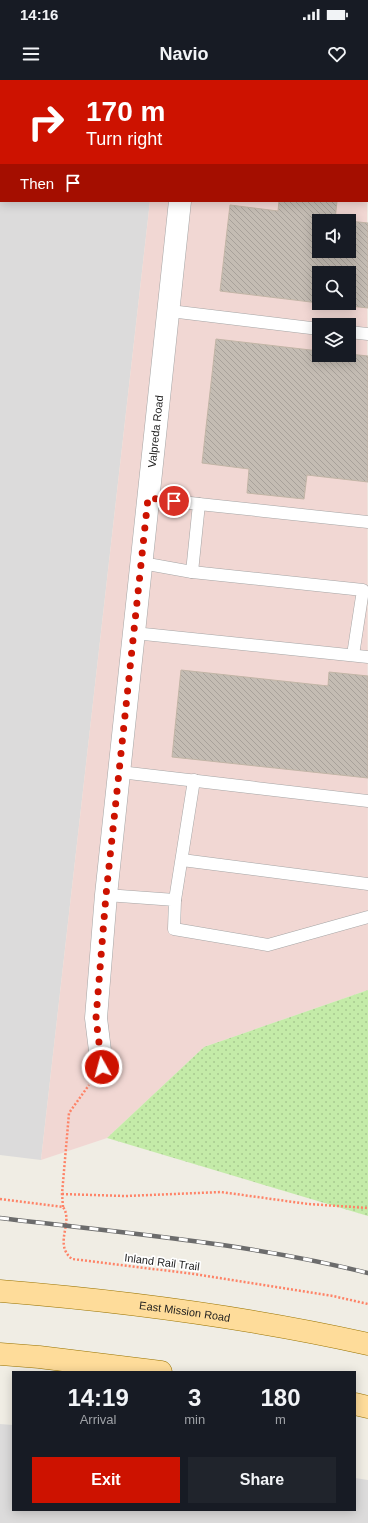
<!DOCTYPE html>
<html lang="en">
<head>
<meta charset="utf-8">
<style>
  body { margin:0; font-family:Arial,sans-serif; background:#20242c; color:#f1f3f6; height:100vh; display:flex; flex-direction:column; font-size:15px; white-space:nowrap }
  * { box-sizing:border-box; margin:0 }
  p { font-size:13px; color:#9ea1a6 }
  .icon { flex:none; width:22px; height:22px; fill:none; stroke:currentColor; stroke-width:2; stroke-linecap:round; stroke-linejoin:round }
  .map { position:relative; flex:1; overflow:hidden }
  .drawer { position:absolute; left:12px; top:1291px; width:344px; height:140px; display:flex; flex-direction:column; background:#171b24; border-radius:0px; box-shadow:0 2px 10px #0003 }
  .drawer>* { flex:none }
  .hud { position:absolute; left:0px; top:0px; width:368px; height:122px; box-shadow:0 2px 10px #0003; background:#cd1200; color:#fff; overflow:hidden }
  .controls { position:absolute; left:312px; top:134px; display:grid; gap:8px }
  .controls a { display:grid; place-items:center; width:44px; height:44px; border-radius:0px; background:#171b24; box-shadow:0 2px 10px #0003; font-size:20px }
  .pin { position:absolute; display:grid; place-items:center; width:34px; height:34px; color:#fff; margin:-17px; border:2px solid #fff; border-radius:50%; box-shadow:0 1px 4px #0007 }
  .me { position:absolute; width:44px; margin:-22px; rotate:353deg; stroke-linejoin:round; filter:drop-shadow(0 0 3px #0008) }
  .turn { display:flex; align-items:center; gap:14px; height:84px; padding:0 20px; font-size:18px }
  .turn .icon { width:52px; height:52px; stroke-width:2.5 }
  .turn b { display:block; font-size:28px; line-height:34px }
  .then { display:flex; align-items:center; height:38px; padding:0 20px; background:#0003; gap:8px; font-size:15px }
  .eta { display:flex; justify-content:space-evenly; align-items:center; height:68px; text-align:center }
  .eta b { font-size:24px; font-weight:800; line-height:28px }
  .button { display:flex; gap:8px; margin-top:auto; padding:8px 20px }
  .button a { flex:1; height:46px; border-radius:0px; background:#cd1200; color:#fff; font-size:16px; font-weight:800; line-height:46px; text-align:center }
  .button a+a { background:#20242c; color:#f1f3f6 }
  .status { display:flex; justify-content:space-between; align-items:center; height:28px; padding:0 20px; background:#171b24; direction:ltr }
  .status svg { height:11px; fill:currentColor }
  header { display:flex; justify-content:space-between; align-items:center; height:52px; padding:0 20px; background:#171b24; font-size:18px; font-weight:800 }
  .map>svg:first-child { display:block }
  .residential { fill:#dcdbdb }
  .commercial { fill:#f1d7d3; fill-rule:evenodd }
  .grass { fill:url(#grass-dots) }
  .building { fill:url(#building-back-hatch); stroke:#c2b5a6 }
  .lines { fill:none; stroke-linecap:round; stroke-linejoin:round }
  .lane-casing { stroke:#a5a5a5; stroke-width:13 }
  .street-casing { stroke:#a5a5a5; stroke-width:23 }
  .secondary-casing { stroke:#627902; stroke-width:23 }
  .primary-casing { stroke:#997300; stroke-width:23 }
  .path { stroke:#fe8367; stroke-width:2.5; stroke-dasharray:2 2; stroke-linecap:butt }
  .lane { stroke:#fff; stroke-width:12 }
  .street { stroke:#fff; stroke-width:22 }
  .secondary { stroke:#f2fbb6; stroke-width:22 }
  .primary { stroke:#fedc9a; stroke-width:22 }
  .rail-casing { stroke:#6c6c6c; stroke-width:4.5 }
  .rail { stroke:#fff; stroke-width:3; stroke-dasharray:9; stroke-linecap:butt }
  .route { stroke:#cd1200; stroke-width:7; stroke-dasharray:0 12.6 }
  .labels { text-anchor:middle; stroke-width:3.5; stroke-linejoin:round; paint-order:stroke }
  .street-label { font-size:11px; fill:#1e1e1e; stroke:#fff }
</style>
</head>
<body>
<div class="status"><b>14:16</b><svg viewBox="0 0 49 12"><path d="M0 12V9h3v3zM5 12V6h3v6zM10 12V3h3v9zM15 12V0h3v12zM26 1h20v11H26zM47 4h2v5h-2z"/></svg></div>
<header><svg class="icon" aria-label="menu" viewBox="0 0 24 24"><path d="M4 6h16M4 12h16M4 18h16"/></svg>Navio<svg class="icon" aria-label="heart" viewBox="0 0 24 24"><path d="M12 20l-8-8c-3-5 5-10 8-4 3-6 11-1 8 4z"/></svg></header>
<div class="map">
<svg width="368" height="1443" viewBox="0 0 368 1443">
  <defs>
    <pattern id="grass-dots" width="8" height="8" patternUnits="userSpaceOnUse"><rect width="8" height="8" fill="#c4eba8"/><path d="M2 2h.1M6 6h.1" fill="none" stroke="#a8c990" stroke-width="1.8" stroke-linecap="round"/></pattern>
    <pattern id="building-back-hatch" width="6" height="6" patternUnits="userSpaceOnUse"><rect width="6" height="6" fill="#c4bcb3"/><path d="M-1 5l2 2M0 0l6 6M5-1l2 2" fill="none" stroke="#a8a19a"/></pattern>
  </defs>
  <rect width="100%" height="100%" fill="#f0ede4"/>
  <g class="residential">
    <path d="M0,24L1,121H150L41,1080L0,1075Z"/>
    <path d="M0,1344L13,1345V1430H355V1398L368,1400V1443H0Z"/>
  </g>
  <path class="commercial" d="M367,67L368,910L204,967L107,1058L41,1080L150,121H367ZM319,141H349V171H319ZM319,193H349V223H319ZM319,245H349V275H319Z"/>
  <path class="grass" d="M368,910V1136L107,1058L204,967Z"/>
  <g class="building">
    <path d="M279,121H337L335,140L347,141H319V171H349V141L368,143V228L323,223H349V193H319V223L220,211L230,125L278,131Z"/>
    <path d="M216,259L319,271V275L349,274L368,276V402L307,395L304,419L247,413L249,389L202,383Z"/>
    <path d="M181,590L328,606L329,592L368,596V698L172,677Z"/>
  </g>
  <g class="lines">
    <g class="lane-casing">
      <g id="lane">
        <path d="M367,98H368"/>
        <path d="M170,231L319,249"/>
        <path d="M349,252L368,254"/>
        <path d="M148,418L199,424L192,492"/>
        <path d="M199,424L368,442"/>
        <path d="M142,483L192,492L363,510L353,575"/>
        <path d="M134,553L368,577"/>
        <path d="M120,692L368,721"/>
        <path d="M182,780L368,804"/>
        <path d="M106,815L175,820L174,849L268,865L368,837"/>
        <path d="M175,820L194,700"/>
      </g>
    </g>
    <g class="street-casing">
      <g id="street">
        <path id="s1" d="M102,987L96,938L106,815L180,121"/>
      </g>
    </g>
    <g class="secondary-casing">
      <g id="secondary">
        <path d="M197,0L205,1"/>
        <path d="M367,19H368"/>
      </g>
    </g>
    <g class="primary-casing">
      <g id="primary">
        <path id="s2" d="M0,1211C123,1221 247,1237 368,1264"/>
        <path d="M0,1274L39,1277L161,1292"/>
        <path d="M355,1324L368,1327"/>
      </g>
    </g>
    <g class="path">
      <path d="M62,1114L125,1116L221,1112L308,1124L368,1128"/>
      <path d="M0,1119L63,1127C74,1142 53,1164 72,1179L194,1194L333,1216L368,1224"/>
      <path d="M63,1127L62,1114L69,1033L89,1005"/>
    </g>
    <use href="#lane" class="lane"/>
    <use href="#street" class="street"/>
    <use href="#secondary" class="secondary"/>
    <use href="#primary" class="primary"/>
    <g class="rail-casing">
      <path id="rail" d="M0,1138C123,1153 248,1163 368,1193"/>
    </g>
    <use href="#rail" class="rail"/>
  </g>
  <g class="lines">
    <path class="route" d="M102,987L96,938L106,815L148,418L174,421"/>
  </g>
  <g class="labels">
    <g class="street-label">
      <text dy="4" stroke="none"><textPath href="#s1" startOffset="639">Valpreda Road</textPath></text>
      <text transform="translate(162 1182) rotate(7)" y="4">Inland Rail Trail</text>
      <text dy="4" stroke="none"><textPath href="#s2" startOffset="186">East Mission Road</textPath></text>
    </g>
  </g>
</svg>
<div class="controls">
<a><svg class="icon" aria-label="sound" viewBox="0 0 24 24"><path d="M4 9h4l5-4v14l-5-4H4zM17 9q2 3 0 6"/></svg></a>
<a><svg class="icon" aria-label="search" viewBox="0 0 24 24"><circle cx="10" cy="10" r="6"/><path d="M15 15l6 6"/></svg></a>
<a><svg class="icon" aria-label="layers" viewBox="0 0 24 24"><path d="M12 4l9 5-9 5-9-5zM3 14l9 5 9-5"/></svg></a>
</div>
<div class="pin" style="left:174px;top:421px;background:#d93025"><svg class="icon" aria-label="arrive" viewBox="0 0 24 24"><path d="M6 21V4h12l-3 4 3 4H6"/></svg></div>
<svg class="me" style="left:102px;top:987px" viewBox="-20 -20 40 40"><circle r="17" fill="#cd1200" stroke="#fff" stroke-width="3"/><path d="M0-11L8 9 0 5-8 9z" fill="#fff"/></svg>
<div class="hud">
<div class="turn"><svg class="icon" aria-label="right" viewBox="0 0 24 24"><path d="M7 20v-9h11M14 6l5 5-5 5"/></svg><div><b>170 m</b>Turn right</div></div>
<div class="then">Then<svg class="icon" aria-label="arrive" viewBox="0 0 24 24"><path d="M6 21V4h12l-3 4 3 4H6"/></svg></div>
</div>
<section class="drawer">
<div class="eta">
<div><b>14:19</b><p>Arrival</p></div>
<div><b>3</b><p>min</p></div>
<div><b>180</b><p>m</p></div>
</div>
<div class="button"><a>Exit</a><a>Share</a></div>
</section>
</div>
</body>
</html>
